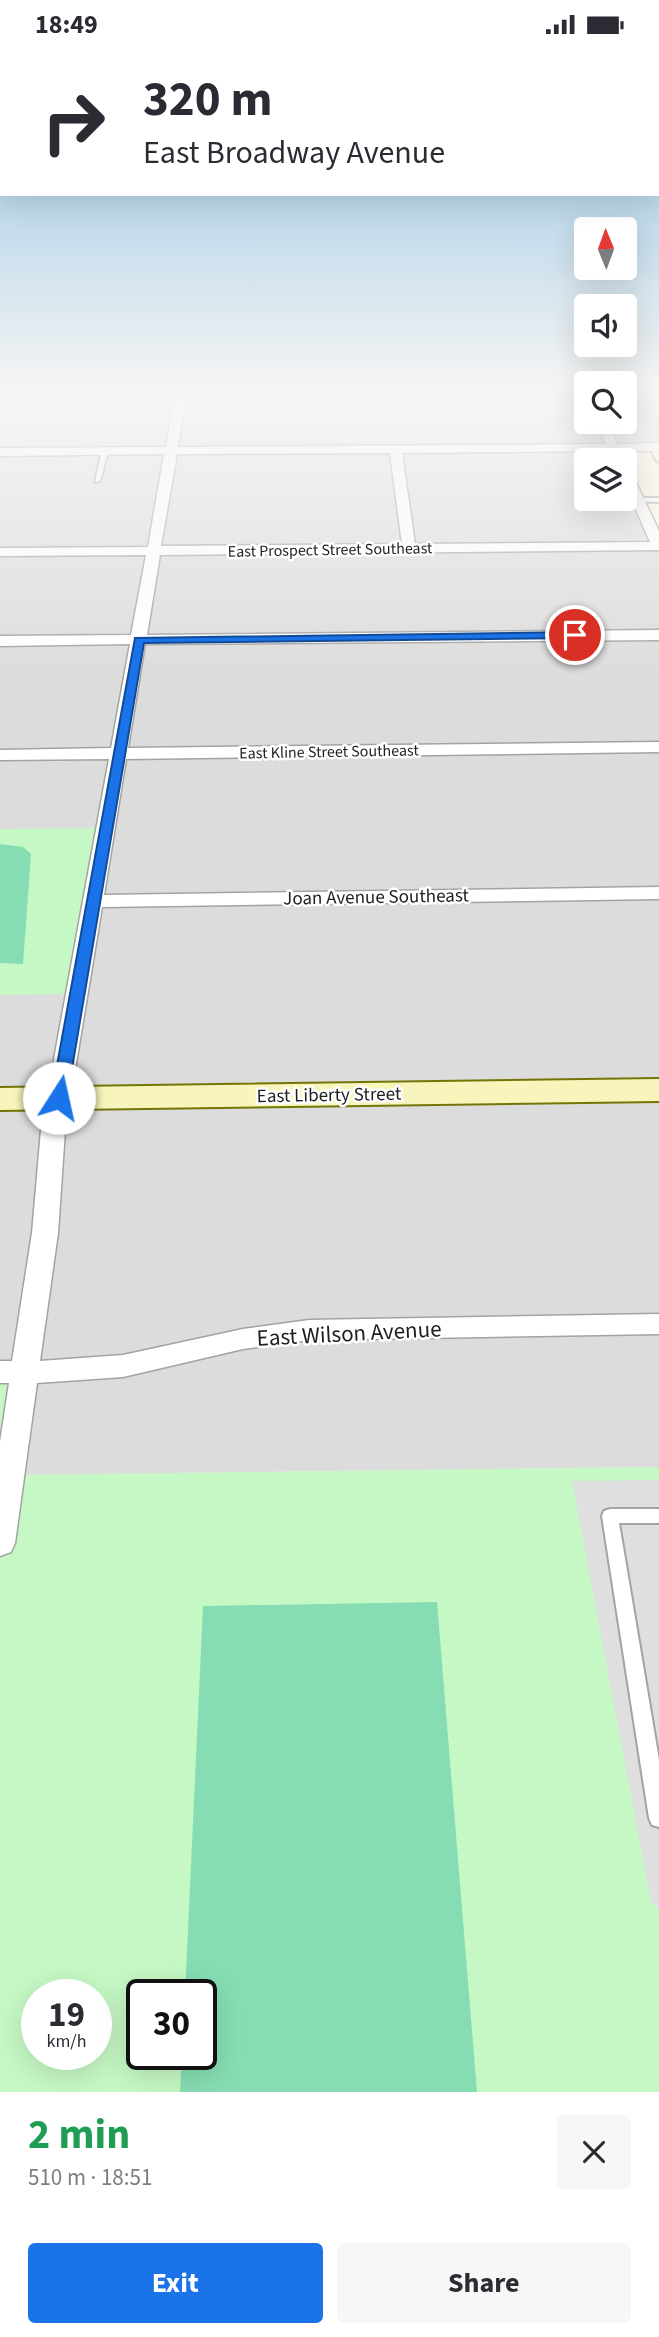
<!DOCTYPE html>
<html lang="en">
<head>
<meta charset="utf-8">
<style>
  body { margin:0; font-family:"Source Sans 3",sans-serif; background:#f7f7f7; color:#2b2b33; height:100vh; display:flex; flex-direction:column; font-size:26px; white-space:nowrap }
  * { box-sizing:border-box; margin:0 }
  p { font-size:23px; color:#7c7c81 }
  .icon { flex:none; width:38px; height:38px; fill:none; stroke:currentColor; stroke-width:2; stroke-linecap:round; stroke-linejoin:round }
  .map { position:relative; height:2043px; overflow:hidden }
  .sheet { display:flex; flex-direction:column; background:#fff; flex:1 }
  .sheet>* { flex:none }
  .guide { position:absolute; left:0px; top:0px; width:660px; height:147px; box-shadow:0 7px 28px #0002; background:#fff; color:#2b2b33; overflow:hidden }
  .needle { width:46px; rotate:359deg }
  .tools { position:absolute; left:574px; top:168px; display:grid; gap:14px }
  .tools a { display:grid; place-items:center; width:63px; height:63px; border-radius:7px; background:#fff; box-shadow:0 7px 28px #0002; font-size:35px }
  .speed { position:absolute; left:21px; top:1930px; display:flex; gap:14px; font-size:35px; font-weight:700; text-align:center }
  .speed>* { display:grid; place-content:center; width:91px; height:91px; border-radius:50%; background:#fff; box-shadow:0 7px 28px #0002; line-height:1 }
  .speed small { font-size:18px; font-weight:400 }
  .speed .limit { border:4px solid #111; border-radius:10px; background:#fff; color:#111 }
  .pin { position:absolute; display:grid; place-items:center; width:60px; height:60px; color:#fff; margin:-30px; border:4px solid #fff; border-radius:50%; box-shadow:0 2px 7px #0007 }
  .me { position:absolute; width:77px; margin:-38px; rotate:10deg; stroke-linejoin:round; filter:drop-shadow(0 0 5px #0008) }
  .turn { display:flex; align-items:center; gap:24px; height:147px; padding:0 28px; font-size:32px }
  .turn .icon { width:91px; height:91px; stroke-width:2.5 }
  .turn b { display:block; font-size:49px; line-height:60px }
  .round { display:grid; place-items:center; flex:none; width:74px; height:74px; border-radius:7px; background:#f7f7f7 }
  .head { display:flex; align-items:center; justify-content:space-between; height:119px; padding:0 28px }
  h1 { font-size:42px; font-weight:700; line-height:52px; color:#1e9e55 }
  .action { display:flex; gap:14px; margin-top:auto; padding:14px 28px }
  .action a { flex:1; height:80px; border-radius:7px; background:#1a73e8; color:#fff; font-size:28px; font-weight:700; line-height:80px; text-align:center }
  .action a+a { background:#f7f7f7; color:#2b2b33 }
  .status { display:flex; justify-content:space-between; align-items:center; height:49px; padding:0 35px; background:#fff; direction:ltr }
  .status svg { height:19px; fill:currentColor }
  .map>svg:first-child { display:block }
  .residential { fill:#dddcdc }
  .education { fill:#fefbe0 }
  .park { fill:#c5f8c4; fill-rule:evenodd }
  .pitch { fill:#86ddb3 }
  .parking { fill:#dfdfdf }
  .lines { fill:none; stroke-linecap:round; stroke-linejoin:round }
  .lane-casing { stroke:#a3a3a3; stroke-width:4 }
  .street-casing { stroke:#a3a3a3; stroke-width:3 }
  .secondary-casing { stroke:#747507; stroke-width:4 }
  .lane { fill:#fff; fill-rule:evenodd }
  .street { fill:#fff; fill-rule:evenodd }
  .secondary { fill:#f8f5bc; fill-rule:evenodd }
  .route { fill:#1a73e8; stroke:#114b97; stroke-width:2 }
  .labels { text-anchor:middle; stroke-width:5; stroke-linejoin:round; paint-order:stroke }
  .far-street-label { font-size:16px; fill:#1f1f1f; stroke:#fff }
  .street-label { font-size:19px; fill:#1f1f1f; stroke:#fff }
  .near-street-label { font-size:23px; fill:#1f1f1f; stroke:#fff }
</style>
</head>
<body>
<div class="status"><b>18:49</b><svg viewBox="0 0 49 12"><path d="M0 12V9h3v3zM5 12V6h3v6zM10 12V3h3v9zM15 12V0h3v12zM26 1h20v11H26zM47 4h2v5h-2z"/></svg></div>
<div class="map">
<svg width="659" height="2043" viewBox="0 0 659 2043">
  <rect width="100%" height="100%" fill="#f0ece6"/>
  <g class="residential">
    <path d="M0,345H173L146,498L0,499Z"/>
    <path d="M187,345H583L586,352V373H595L612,411H586V450H625V441L648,493L163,498Z"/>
    <path d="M625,345H659V395H617L607,373H625Z"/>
    <path d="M659,497V1418L10,1426L0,1323V503Z"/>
  </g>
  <path class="education" d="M613,398H659V497L625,423V411H619Z"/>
  <g class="park">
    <path d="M106,779L77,945L0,946V780Z"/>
    <path d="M0,1323H26L11,1426L659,1418V2043H0ZM37,1946H96V2006H37ZM142,1946H201V2006H142Z"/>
  </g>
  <g class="pitch">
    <path d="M0,795L23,798L31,805L23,915L0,914Z"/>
    <path d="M437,1553L477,2043H180L182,2006H201V1946H185L203,1557Z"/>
  </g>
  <path class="parking" d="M659,1431V1860L651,1853L572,1432Z"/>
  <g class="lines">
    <g class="lane-casing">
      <g id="lane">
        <path d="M650,397L655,398L659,405V413L656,411Z"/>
        <path d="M105,400L108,402L100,432L95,433L102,402Z"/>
        <path d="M638,449H659V453L636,452L635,451Z"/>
        <path d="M610,1460H659V1474H619L659,1711V1778L652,1776L649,1769L602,1467L604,1462Z"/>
      </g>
    </g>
    <g class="street-casing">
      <g id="street">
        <path d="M0,345H84L79,348L0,349Z"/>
        <path d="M175,345H186L178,398L606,395L595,373H607L617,395L659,394V402H621L624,408L620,411H614L609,402L402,404L415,495L650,493L625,436V419L631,423L659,482V501L160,506L147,586L659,581V591L145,595L128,699L659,693V703L126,710L104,846L659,838V850L102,858L65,1081L58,1184L40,1312L123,1306L243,1280L309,1271L659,1265V1285L309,1291L243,1300L123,1328L37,1334L15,1494L11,1503L0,1507V1393L9,1334H0V1312H12L32,1184L41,1081L109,710L0,711V701L111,699L130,595L0,597V587L131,586L146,506L0,507V499L148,498L164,405L0,407V399L166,398ZM390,404L402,495L161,497L177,405Z"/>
      </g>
    </g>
    <g class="secondary-casing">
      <path id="secondary" d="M659,1030V1052L0,1061V1039Z"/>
    </g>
    <use href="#lane" class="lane"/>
    <use href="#street" class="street"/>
    <use href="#secondary" class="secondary"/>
  </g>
  <linearGradient id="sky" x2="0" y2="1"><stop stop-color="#8ec1e3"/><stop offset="0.55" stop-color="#f8f6f4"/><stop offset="1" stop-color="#f8f6f4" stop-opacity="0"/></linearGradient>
  <rect width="659" height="631" fill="url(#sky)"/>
  <path class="route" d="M575,583L580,586L579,589L144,594L67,1049L65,1053H53L51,1049L135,589Z"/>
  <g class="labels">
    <g class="far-street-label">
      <text transform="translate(330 500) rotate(-1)" y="6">East Prospect Street Southeast</text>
      <text transform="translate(329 702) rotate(-1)" y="6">East Kline Street Southeast</text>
    </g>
    <g class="street-label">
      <text transform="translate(376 847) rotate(-1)" y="7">Joan Avenue Southeast</text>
      <text transform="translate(329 1045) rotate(-1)" y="7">East Liberty Street</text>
    </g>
    <g class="near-street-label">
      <text transform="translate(349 1284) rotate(-3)" y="8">East Wilson Avenue</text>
    </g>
  </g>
</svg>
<div class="tools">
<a><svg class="needle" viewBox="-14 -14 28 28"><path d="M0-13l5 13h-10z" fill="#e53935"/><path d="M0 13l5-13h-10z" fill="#7c7c81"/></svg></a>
<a><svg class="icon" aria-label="sound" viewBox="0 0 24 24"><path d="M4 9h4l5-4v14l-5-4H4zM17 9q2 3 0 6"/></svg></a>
<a><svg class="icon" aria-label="search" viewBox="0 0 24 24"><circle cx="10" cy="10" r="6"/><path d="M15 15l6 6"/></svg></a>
<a><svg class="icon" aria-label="layers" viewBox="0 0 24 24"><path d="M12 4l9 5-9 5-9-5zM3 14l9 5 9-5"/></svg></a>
</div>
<div class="speed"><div>19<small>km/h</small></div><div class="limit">30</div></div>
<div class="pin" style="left:575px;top:586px;background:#d93025"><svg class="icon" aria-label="arrive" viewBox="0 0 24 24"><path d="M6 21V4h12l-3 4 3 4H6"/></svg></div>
<svg class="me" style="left:59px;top:1049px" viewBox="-20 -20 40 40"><circle r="19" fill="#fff"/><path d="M0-13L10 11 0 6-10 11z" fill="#1a73e8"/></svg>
<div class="guide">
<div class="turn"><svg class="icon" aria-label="right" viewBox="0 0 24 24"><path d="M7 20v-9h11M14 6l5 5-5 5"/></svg><div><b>320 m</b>East Broadway Avenue</div></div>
</div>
</div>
<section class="sheet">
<div class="head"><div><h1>2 min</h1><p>510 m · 18:51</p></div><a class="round"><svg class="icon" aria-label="close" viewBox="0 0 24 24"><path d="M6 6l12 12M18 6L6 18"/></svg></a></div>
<div class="action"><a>Exit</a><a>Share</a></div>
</section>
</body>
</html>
